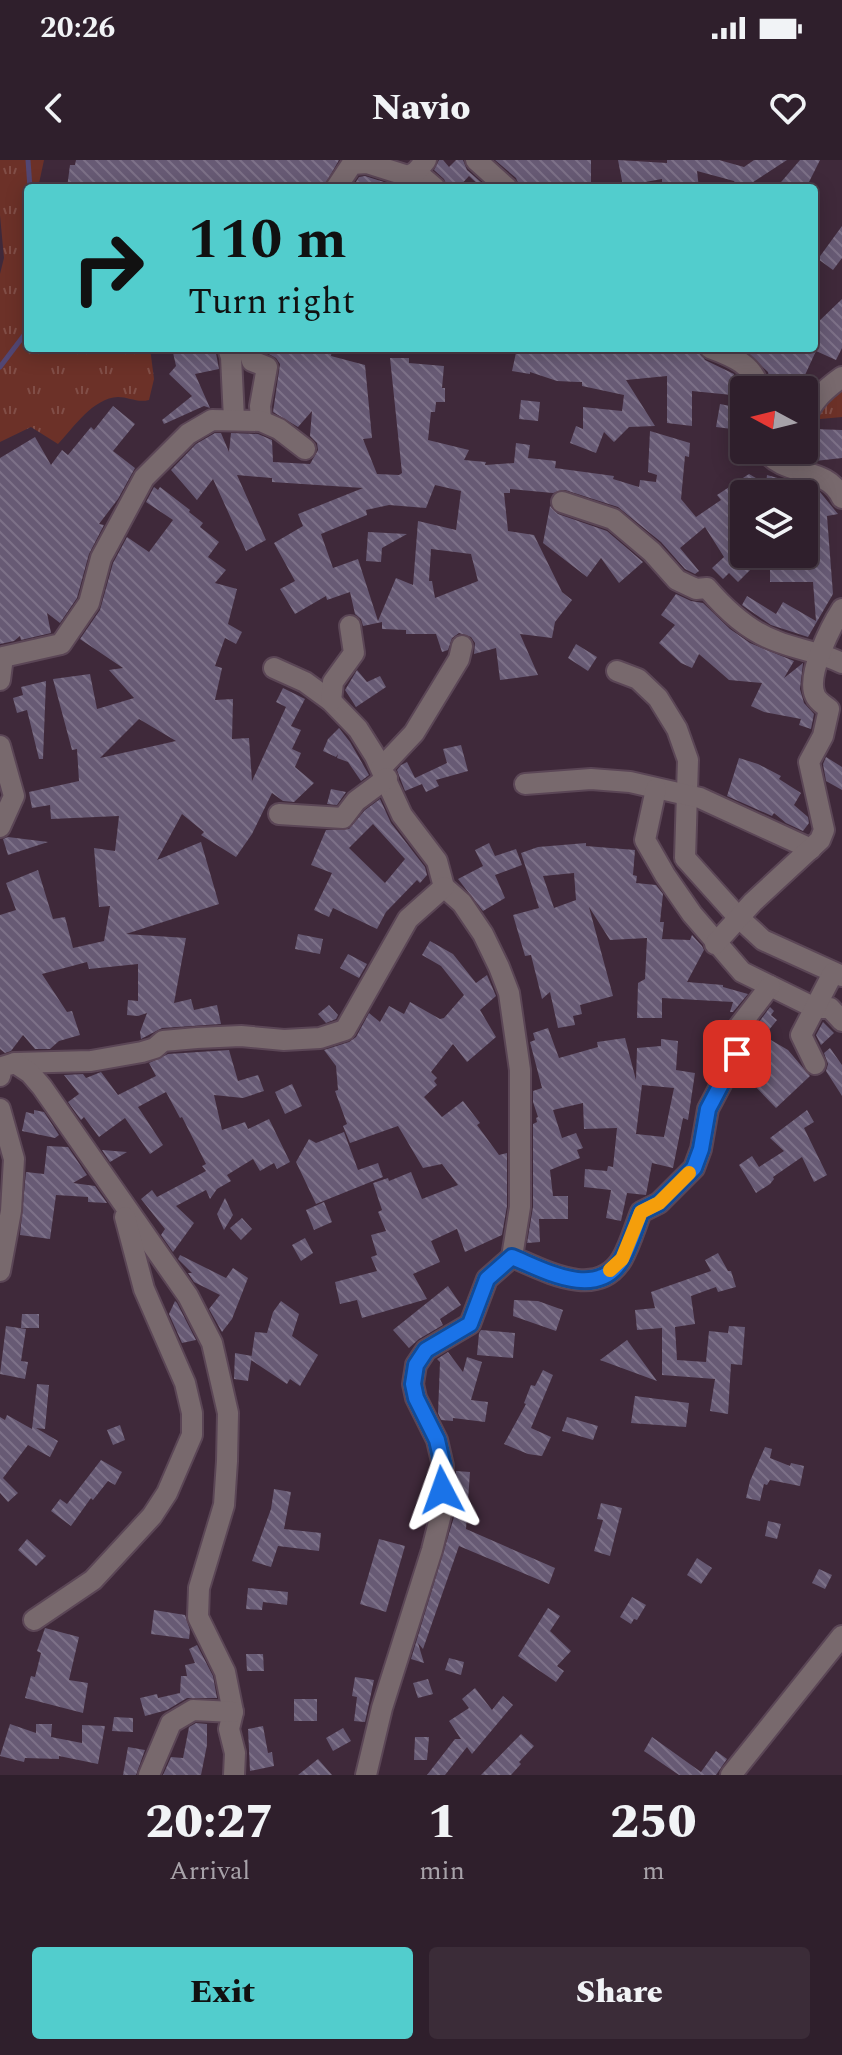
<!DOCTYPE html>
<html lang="en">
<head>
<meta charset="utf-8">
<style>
  body { margin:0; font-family:Spectral,serif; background:#3b2c38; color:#f1f3f6; height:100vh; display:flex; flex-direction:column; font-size:30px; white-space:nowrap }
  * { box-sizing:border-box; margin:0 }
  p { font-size:26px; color:#a7a2a9 }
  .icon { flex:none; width:44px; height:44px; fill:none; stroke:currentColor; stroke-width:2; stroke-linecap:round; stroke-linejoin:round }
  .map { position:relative; height:1615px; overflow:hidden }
  .panel { display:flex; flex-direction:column; background:#2f1f2c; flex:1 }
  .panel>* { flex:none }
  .guide { position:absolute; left:24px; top:24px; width:794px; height:168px; border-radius:8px; box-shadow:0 4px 20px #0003,0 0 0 2px #4a3d48; background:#52cdcd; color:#111; overflow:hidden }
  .needle { width:52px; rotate:277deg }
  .fabs { position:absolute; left:730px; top:216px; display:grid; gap:16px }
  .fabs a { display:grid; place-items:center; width:88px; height:88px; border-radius:8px; background:#2f1f2c; box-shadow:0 4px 20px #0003,0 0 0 2px #4a3d48; font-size:40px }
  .pin { position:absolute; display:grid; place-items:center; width:68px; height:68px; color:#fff; margin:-34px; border-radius:16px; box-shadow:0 4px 12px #0006 }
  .me { position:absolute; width:88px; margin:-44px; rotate:356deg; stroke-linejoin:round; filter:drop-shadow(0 0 6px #0008) }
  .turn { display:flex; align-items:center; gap:28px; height:168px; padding:0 32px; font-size:36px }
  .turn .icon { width:104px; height:104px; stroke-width:2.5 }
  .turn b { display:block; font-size:56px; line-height:68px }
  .eta { display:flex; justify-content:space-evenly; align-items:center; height:136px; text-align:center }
  .eta b { font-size:48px; font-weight:800; line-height:56px }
  .primary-button { display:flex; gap:16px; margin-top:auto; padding:16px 32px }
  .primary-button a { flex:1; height:92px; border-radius:8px; background:#52cdcd; color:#111; font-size:32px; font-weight:800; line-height:92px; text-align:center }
  .primary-button a+a { background:#3b2c38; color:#f1f3f6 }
  .status { display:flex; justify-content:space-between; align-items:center; height:56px; padding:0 40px; background:#2f1f2c; direction:ltr }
  .status svg { height:22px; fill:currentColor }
  header { display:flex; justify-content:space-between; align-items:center; height:104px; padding:0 32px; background:#2f1f2c; font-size:36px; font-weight:800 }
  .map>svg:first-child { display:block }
  .grass { fill:url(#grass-tufts) }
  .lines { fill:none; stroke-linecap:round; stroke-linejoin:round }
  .stream { stroke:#524673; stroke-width:5 }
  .building { fill:url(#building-back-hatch); fill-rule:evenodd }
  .minor-casing { stroke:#5b4656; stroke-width:24 }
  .minor { stroke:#78696d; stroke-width:20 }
  .route-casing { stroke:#114b97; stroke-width:20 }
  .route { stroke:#1a73e8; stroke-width:14 }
  .slow { stroke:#f59e0b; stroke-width:14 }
</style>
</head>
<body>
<div class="status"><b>20:26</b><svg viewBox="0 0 49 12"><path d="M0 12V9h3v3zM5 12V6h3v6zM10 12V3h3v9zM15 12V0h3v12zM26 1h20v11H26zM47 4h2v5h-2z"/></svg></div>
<header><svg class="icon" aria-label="back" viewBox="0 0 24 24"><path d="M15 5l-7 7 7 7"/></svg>Navio<svg class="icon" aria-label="heart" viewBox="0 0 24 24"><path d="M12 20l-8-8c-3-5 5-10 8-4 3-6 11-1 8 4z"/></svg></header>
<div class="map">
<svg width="842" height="1615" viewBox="0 0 842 1615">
  <defs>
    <pattern id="grass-tufts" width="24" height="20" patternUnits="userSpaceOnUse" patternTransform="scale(2)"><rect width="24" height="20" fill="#6c3128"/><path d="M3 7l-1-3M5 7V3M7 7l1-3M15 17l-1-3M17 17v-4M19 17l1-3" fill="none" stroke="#814e47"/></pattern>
    <pattern id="building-back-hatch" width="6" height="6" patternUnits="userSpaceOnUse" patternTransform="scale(2)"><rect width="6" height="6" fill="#675a74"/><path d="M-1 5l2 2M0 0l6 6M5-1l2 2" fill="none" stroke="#7d7188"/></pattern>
  </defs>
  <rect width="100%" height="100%" fill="#3f293a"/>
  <g class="grass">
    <path d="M0,0H44L38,28H28V188H150L154,219L149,240C137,243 129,237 118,237C93,238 74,267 58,284L31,267L0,282V114L4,98L0,55Z"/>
    <path d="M842,206V257L820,259L816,229Z"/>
  </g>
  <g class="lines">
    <g class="stream">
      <path d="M28,0L30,28"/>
      <path d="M0,207L28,170"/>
    </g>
  </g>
  <g class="building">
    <path d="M76,0H339L323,28H67L70,5H75Z"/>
    <path d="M439,0H443L449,7L456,0H463L467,10L488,28H482L469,16L458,28H448L444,19L434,10Z"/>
    <path d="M495,0H591V28H520L516,18Z"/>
    <path d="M618,0L667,3V0H719L744,7L754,0H787L744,28H738L734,21L697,11L699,28H662V19L623,26Z"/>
    <path d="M800,0H820L806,28H776Z"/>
    <path d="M365,16L403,28H352L359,17Z"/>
    <path d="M842,66V98L833,110L818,99Z"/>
    <path d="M842,139V188L836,200L816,191L805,215V230H772L768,212L742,188H777L785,194L791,188H814V166Z"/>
    <path d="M172,188H215L219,209L195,214L210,248L204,246L164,264L162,260L192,236L169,214L176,206Z"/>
    <path d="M262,188H332L331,196L365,205L372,278L363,279L377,314L399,315L402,313L390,198H409V203L444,206L442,228H445V242H436L435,252H431L428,280L469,290L464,300L486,302L485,305L514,303L516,283L530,285L528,298L556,301L555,308L614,316L613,319L639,327L640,320L656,322L657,315L648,312L650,271L690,283L689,297L685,296L681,339L696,357L721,340L717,335L749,314L766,324L767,315L795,323V334H733L744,350V404L750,410L738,422L729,413L723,419L712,408L724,397L705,367L680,388L699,411L695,414L685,409L661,382L618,347L565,330L553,333L510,329V333H504L508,371L534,375L562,432L572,440L555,462L552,478L520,474L538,515L500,520L496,488L474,494L475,483L471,477L459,473L452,478L448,490L442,492L436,474H406V470L382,469V462L363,466L361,459L355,454L350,432L327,440L326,436L295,454L280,429L295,421L274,383L303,366L298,354L363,328L272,322V318L237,315L266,380L246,391L213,319L197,340L171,310L196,284L215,273H221L229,292L231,273L258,274L272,280L273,302L310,304L318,290L317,283L310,276L312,251L298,267L273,252L280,204L276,198L263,191ZM435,325L461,331L456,370L418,361L413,425L396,418L378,461L358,399L333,408L321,374L367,355L366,350L389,345L426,348ZM431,389L471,394L478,421L435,438L432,421H429Z"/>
    <path d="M517,188L697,189L705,200L734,214L732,235L692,231V266L667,263V216L626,220L655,266L629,267L614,282L604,272L596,293L570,283L576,266L583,269V247L622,251L624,235L582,226V222H578L557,221L530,212V214L512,211Z"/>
    <path d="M521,240L540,242L538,261L519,259Z"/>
    <path d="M720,244L735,247L732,269L716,267Z"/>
    <path d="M113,246L135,264L113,291L135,308L118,339L99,364L104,365L89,394L77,438L60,463L47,453L51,473L21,480L20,476L14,481L0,484V298L35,277L51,305L62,290L68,295L91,267L94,270Z"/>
    <path d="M814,269L842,270V298L815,301L814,284L807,278V273Z"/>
    <path d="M154,327L158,330L160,327L190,350L189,352L203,363L200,367L219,382L208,397L226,410L215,423L237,429L228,464L242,472L236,484L225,478L215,506L222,508L215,540L233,539L232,579L249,578L252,621L286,547L276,542L283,528L305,539L291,566L301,570L292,589L301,593L295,607L314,623L294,642L283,641L272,633L252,674L236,697L201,675L204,672L182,654L157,700L201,682L219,744L126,774L186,778L174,843L191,839L194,850L217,845L221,864L162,868L141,879L140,872L147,853L138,856L127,855L128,840L138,841V804L89,809L87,802L42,814L67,852L72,851L80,875L59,881L50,889H35L23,875L11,891L5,893L0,889V755L16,750L6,723L38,710L53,759L65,757L73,788L104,781L110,746L99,747L94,688L115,691L119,656L51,659L50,645L32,648L29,632L79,621L77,589L72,590L53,519L90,514L97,549L134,538L109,510L123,508L80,479L100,450L113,403L127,377L149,392L173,360L146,342ZM139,559L176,581L100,598Z"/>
    <path d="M820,332L838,354L827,356L833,434L808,477L771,465L742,445L747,436L776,454L783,442L816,461L813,422H770V394H804V347Z"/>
    <path d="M550,346L558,354L607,371L643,402L619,423L601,398L587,417L543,383Z"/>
    <path d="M368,372L407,374L382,388L381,402L366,401Z"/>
    <path d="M676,434L691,441L703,443L730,469L750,483L794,501L784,518L803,503L800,529L804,543L814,554L811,569L799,565L801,559L764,552L751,546L762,523L729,520L699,494L692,508L681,503L659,483L675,465L661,455Z"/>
    <path d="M576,484L597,497L588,511L568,498Z"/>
    <path d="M357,510L367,522L380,516L386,527L356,547L345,530Z"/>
    <path d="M46,521L43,599H39L27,550L17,553L13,538L23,535L21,527Z"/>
    <path d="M339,568L350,582L369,615L361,621L348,602L337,598L338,594L336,597L323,591L328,579Z"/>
    <path d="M461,585L468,611L436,620L439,626L426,632L422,624L405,631L397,610L401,605L407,602L415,618L447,603L443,589Z"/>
    <path d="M826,597L842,607V630L826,621L823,604Z"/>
    <path d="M739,598L758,604L781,616L779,619L801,633L794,645L808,657L809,663L803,671L786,663L774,653L772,656L727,636Z"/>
    <path d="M331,629L346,632L337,645L327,644Z"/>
    <path d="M380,639L391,663L425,707L427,715L420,723L417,720L386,752L377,769L333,748L329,757L314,750L332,713L311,705L326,670L349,669L365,650ZM373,664L405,699L385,723L349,688Z"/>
    <path d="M8,677L48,682L8,695L3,679Z"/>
    <path d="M489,683L495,696L516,689L522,705L495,715L505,738L483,751L458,719L483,706L475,690Z"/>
    <path d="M586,683V686L635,690L633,715L637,716L636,723L656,725L663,734L660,762H664L662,779L690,780L692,775L702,786L704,790L687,822L723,825V827L748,834L733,852H730L733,842L662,838V858H637L638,823L645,819L647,778L610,780L589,747L613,836L580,845L582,854L573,856L575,865L558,868L550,832L542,839L531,795L525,796L513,755L539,748L521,693L538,687ZM574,713L576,740L554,748L543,716Z"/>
    <path d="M298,774L323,779L320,794L295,789Z"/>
    <path d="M430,781L453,794L476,823L487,815L496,836L480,850L496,877L467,902L453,884L431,912L437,918L434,921L437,925L424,937L442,957L463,941L480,963L477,965L499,995L507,993V1046L502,1075L465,1092L457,1069L431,1081L440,1102L413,1114L427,1139L362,1158L357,1140L340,1144L335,1122L377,1111L371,1097L377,1095L371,1075L386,1071L378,1052L382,1050L373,1023L388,1018L389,1021L411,1012L422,1039L458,1025L442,1004L423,1008L398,966L350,983L343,966L347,964L335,931L338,930L336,906L324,890L349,882L356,877L369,853L380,862L389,846L404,854L410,842L440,859L444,858L464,835L441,806L422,795Z"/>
    <path d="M348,794L367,804L359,818L340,808Z"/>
    <path d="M329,845L338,855L336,859L326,863L318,854Z"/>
    <path d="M770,847L774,851L771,855L777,860L764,876L788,890L810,916L776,948L753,924L740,916L751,887L748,877Z"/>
    <path d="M823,862L834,873L821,885L816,875Z"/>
    <path d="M548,868L559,898L598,887L597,882L625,878L636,920L637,888L661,886V879L678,881L676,910L695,913L688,960L683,958L673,1008L652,1003L646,1035L627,1033L621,1061L606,1058L611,1030L584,1027L585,1009L607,1011L608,1006L613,1007L617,968L584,969L583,943L553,950L562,978L576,973L583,988L577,990L580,998L550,1010L553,1036H568V1059H539L540,1082L527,1083L533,1047V964L537,962L536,958L538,957L533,942V931L542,928L530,882L535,880L533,873ZM642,925L674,928L664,977L636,974Z"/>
    <path d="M830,888L842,905V936L826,911L828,904L824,893Z"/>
    <path d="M229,890L238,921L258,915L264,931L243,938L214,935L222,970L245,962L248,969L269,959L290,1002L277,1009L274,1003L260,1011L253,999L227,1015L231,1021L217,1029L210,1039L206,1030L176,1046L194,1063L173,1092L161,1075L165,1069L141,1039L152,1030L157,1037L206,1011L202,1006L206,1004L182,957L180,958L166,932L138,947L163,985L150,994L125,958L99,977L84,957L81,960L68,942L79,934L64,915L83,914L86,918L101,912L118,935L156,916L149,903L168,894Z"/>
    <path d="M292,924L302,946L285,954L275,932Z"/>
    <path d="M34,950L44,952L59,975L55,978L22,971L26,952L34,954Z"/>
    <path d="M807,950L814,962L804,968L827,1015L814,1022L802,997L773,1017L774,1019L770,1024L756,1033L739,1005L752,996L759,1007L784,991L770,978Z"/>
    <path d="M344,972L358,1010L378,1003L383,1017L316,1044L296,1002L309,979L316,983Z"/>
    <path d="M47,986L68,987L87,1015L73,1023L95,1026L107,1043L88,1042V1037L56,1035L50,1079L20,1075L26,1012L44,1014Z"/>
    <path d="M102,990L127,992L110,1002Z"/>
    <path d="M225,1038L233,1055L224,1070L217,1054Z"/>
    <path d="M324,1042L332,1062L314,1070L306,1050Z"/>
    <path d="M242,1058L252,1069L241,1080L230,1068Z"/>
    <path d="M305,1078L313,1093L301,1101L292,1085Z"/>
    <path d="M718,1093L728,1111H731L736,1127L718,1132L716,1127L691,1136L695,1164L675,1167L677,1200L706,1202L709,1171L728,1173L729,1166L745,1167L742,1205L731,1204L728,1254L710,1251L715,1219L662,1215V1168L637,1170L635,1150L655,1148L651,1132L711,1111L705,1100Z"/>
    <path d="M180,1095L226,1118L233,1108L248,1118L232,1159L222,1172L209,1149L220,1135L194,1122L188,1113H192L178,1099Z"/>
    <path d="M448,1126L461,1145L440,1159L443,1165L419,1179L409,1188L393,1170Z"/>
    <path d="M514,1140L538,1141L563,1150L556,1171L513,1156Z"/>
    <path d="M175,1141L177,1143L196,1180L182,1183L169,1154Z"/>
    <path d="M281,1141L299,1154L292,1176L318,1195L300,1226L290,1219L287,1224L251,1200L255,1172L267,1173L273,1152Z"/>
    <path d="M22,1154H39V1168H21Z"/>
    <path d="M6,1166L26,1169L21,1201L28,1202L25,1219L0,1214Z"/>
    <path d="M481,1170L515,1173L513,1198L477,1195L479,1173Z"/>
    <path d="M627,1180L657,1221L600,1200Z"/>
    <path d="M448,1192L463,1212L467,1197L482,1202L471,1240L488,1242L485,1262L453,1258V1261L441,1260L438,1253L440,1202L437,1199Z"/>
    <path d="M235,1193L252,1196L248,1221L234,1219Z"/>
    <path d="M543,1210L553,1215L531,1268L551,1277L542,1296L528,1294L504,1284L526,1244L524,1243L531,1225L535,1226Z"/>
    <path d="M37,1224L49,1225L45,1269L36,1268L58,1281L50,1297L28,1285L3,1318L18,1333L8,1342L0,1333V1257L5,1260L7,1255L32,1269Z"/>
    <path d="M635,1236L689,1243L686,1267L631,1263Z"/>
    <path d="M567,1257L598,1266L593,1280L562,1271Z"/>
    <path d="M120,1265L125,1280L113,1285L107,1270Z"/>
    <path d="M765,1287L772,1289L770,1298L790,1306L791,1303L804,1306L800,1326L770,1320L767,1325L764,1324L760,1341L746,1338L750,1321Z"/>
    <path d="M101,1300L122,1312L115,1325L108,1321L93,1340L91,1338L71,1366L51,1351L60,1339L67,1344Z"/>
    <path d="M456,1311L470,1312L466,1369L555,1408L549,1424L459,1386L423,1489L418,1483L424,1503L411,1499L454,1357Z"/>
    <path d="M274,1329L291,1332L284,1369L321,1373L319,1391L278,1386L271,1407L252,1401L271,1349Z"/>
    <path d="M601,1343L622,1348L610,1396L594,1391L603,1360L597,1359Z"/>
    <path d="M768,1361L781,1364L777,1379L765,1376Z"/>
    <path d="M27,1379L46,1396L36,1406L18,1390Z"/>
    <path d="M379,1379L405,1386L386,1452L360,1444Z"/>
    <path d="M697,1398L712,1408L701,1424L687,1415Z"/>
    <path d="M819,1409L832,1415L825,1429L812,1423Z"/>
    <path d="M248,1428L288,1432L287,1445L263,1442L262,1450L246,1449Z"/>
    <path d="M632,1437L646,1445L637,1460L634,1459L631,1464L620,1457Z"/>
    <path d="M548,1448L560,1456L550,1471L571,1491L557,1506L564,1511L556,1522L518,1496Z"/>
    <path d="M154,1450L185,1455L190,1470L189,1479L151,1474Z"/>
    <path d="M45,1468L79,1477L69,1520L88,1523L83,1553L25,1538L31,1516L35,1517L41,1493L37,1491Z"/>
    <path d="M197,1485L213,1516L217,1538H187L167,1550L145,1556L140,1538L157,1534L158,1538L180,1533L181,1516H187L185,1505L195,1503L189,1489Z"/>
    <path d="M246,1494H263L264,1511H247Z"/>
    <path d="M449,1498L464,1502L461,1515L445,1510Z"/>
    <path d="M355,1517L374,1520L365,1562L354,1561L357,1537L352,1536Z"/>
    <path d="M428,1519L433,1534L418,1538L413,1523Z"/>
    <path d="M475,1528L492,1550L503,1536L513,1545L472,1594L467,1587L445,1615H427L455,1579H461L449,1561L469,1548L462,1539Z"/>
    <rect x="294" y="1539" width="23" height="22"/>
    <path d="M114,1557L133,1558V1572L112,1571Z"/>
    <path d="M196,1563L207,1564V1585L201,1615H163L171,1597L183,1598L189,1567Z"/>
    <path d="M10,1564L36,1573V1564H52L51,1577L82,1583V1565L105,1566L98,1604L59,1596V1599L25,1598L24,1602L0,1596Z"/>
    <path d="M263,1566L268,1593L272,1592L274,1606L250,1611L248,1569Z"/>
    <path d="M343,1568L351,1581L333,1591L326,1578Z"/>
    <path d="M521,1574L534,1586L519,1602L521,1604L511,1615H481Z"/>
    <path d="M415,1577H429L427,1600H414Z"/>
    <path d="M652,1577L701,1612L716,1591L727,1599L716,1615H679L644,1591Z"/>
    <path d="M128,1587L145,1590L136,1615H123Z"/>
    <path d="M318,1599L332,1615H298Z"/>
  </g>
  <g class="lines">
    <g class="minor-casing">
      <g id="minor">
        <path d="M476,0L507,28"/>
        <path d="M416,12L435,28"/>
        <path d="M336,28L352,4L367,3L408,16L416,12L426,0"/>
        <path d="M228,188L231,197L234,259"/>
        <path d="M248,188L252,201L267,207L260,246L261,261"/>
        <path d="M710,188C732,196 755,205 759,230"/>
        <path d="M804,261C812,241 825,229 842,217"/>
        <path d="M765,290C784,318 827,305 842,338"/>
        <path d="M802,312V290"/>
        <path d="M562,342L613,359L652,392L677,420L696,429L707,428C726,450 748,471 776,481C798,490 821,492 842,503"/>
        <path d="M274,508L305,522L331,541L358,569L375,596L402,655L437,701L444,727L462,743L483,774L499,807L509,833L520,910V1047L512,1097L487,1119L470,1164L426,1190L416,1205L413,1224L416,1238L437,1280L443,1306L441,1354L432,1390L382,1548L366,1615"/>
        <path d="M617,511L638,519L658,538L677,569L688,600L685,698L738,757L763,780L842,816"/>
        <path d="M0,520L3,497L61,484L89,443L101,398L144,318L188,274L212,260L261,261L279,269L305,289"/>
        <path d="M331,541L333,522L354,493L350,466"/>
        <path d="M0,586L14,636L0,667"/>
        <path d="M381,608L414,573L459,499L462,486"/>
        <path d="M525,624L591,619L630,622L700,638L811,689"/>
        <path d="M656,629L645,680L665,715L692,754L742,812L815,848H830L842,861"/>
        <path d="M279,654L343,658L356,641L387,618"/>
        <path d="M715,784L753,742L820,680L824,670L809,602L823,576L829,549C824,545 817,541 815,535C806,515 831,466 842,449"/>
        <path d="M15,903L91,901L142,892L155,888L163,881L197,878L241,876L284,880L320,878L345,870L408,759L444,727"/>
        <path d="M815,904L801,875L833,813"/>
        <path d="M0,916L2,907L15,903L30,913L42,927L188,1136L212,1183L228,1253L227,1301L224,1345L199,1428L198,1457L225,1512L233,1552L229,1569L235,1593L234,1615"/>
        <path d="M0,949L14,999L11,1051L0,1111"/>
        <path d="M512,1097C544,1110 597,1141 622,1099C630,1085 635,1067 641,1052L659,1043L694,1008L701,989L708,949L737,894L734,873L770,826"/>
        <path d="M34,1460L93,1420L152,1356L167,1333L192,1275V1253L185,1223L144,1129L125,1057"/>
        <path d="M149,1615L171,1563L193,1550L233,1552"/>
        <path d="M731,1615L842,1476"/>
      </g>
    </g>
    <use href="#minor" class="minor"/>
  </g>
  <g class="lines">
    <g class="route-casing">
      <path id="route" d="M442,1330L443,1306L437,1280L416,1238L413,1224L416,1205L426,1190L470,1164L487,1119L512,1097C544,1110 597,1141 622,1099C630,1085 635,1067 641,1052L659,1043L694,1008L701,989L708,949L737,894"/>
    </g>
    <use href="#route" class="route"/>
    <path class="slow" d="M610,1110L622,1099L641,1052L659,1043L689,1013"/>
  </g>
</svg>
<div class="fabs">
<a><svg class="needle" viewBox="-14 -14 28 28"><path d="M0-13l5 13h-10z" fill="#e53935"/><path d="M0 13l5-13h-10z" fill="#a7a2a9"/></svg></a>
<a><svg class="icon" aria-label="layers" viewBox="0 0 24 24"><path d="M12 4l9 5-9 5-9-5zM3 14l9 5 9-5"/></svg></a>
</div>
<div class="pin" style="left:737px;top:894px;background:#d93025"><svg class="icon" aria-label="arrive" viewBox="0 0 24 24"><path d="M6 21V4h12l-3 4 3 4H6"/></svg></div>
<svg class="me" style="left:442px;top:1330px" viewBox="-20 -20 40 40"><path d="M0-17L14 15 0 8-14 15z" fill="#1a73e8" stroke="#fff" stroke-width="4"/></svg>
<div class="guide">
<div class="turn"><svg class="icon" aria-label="right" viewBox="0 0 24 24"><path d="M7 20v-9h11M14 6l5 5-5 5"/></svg><div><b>110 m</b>Turn right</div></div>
</div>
</div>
<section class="panel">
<div class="eta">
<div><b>20:27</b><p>Arrival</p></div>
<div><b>1</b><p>min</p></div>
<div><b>250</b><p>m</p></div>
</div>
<div class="primary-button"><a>Exit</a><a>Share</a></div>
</section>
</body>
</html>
